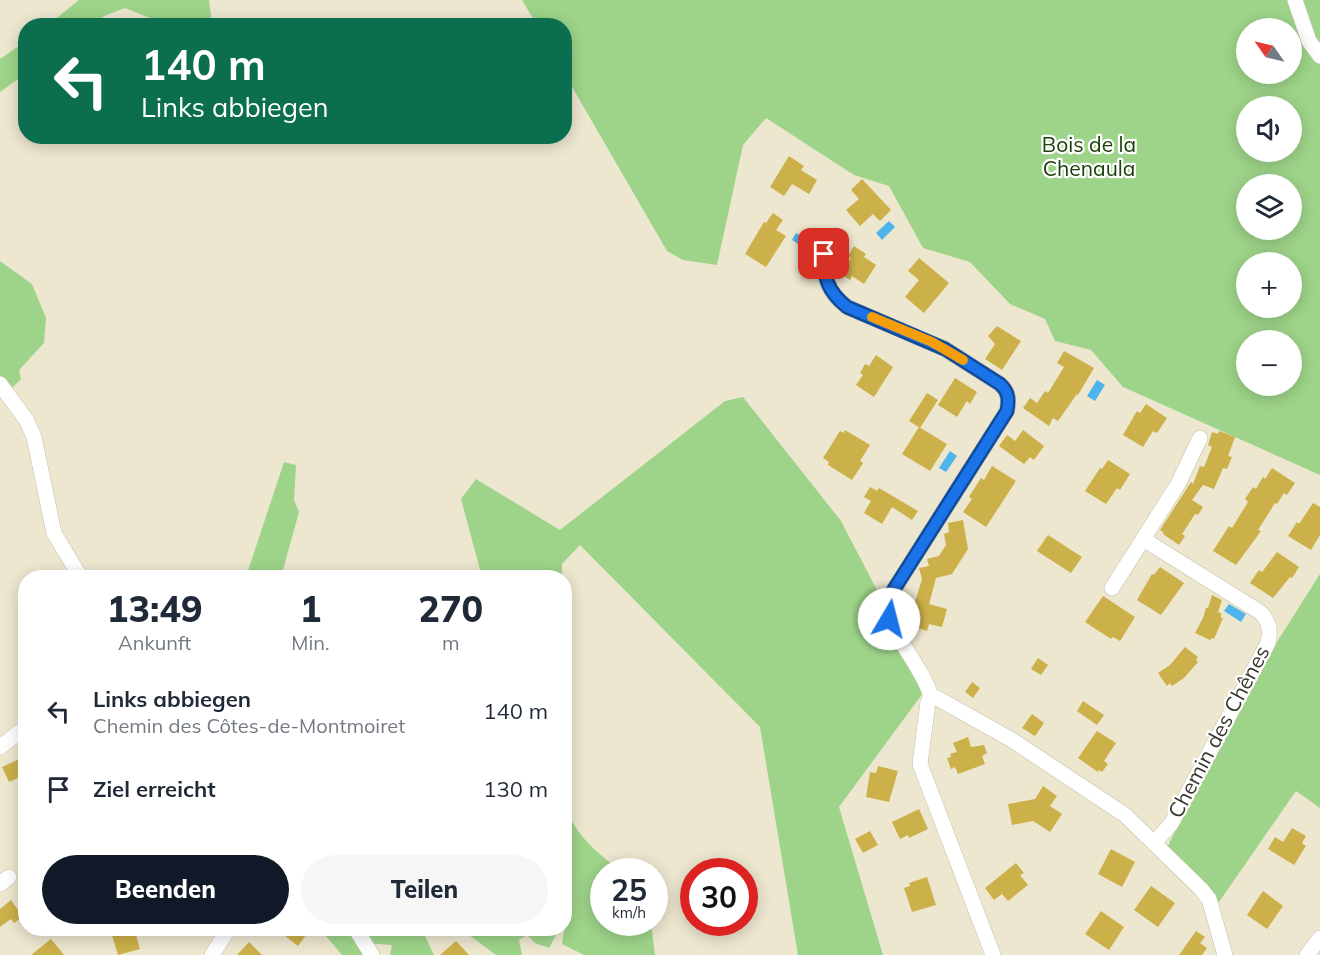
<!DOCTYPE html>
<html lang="de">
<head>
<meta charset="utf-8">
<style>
  body { margin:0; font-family:Mulish,sans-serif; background:#f6f6f7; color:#1f2937; height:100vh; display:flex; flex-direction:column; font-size:22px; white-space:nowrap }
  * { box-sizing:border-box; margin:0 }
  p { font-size:20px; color:#747a83 }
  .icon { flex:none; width:33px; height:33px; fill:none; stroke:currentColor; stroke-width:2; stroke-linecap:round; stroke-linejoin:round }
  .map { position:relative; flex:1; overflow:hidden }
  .sheet { position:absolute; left:18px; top:570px; width:554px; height:366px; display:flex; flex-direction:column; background:#fff; border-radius:24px; box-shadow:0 3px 15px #0003 }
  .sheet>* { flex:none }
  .top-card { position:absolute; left:18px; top:18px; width:554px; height:126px; border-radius:24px; box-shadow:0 3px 15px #0003; background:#0b6e4f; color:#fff; overflow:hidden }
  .needle { width:39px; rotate:304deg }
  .buttons { position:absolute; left:1236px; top:18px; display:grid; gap:12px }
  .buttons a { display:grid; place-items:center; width:66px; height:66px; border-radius:50%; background:#fff; box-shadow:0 3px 15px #0003; font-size:30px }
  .speed { position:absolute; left:590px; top:858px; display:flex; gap:12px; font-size:30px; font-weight:700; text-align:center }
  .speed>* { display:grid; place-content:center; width:78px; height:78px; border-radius:50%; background:#fff; box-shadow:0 3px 15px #0003; line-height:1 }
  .speed small { font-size:15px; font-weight:400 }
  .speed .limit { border:9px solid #d22; background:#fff; color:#111 }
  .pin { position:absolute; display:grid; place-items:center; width:51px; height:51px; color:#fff; margin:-26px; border-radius:12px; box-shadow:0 3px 9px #0006 }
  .me { position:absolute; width:66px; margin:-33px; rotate:8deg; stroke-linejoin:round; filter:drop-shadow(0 0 4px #0008) }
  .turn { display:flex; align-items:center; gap:21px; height:126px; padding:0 24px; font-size:27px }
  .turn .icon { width:78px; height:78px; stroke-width:2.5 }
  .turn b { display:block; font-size:42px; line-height:51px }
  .eta { display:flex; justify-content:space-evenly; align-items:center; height:102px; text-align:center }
  .eta b { font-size:36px; font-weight:800; line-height:42px }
  .primary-button { display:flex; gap:12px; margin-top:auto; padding:12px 24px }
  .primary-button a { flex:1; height:69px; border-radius:36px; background:#111827; color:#fff; font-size:24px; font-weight:800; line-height:69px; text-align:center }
  .primary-button a+a { background:#f6f6f7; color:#1f2937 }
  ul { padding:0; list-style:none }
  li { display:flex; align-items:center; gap:18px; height:78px; padding:0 24px }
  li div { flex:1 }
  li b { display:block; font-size:22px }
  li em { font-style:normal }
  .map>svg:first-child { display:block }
  .green { fill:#9ed489; fill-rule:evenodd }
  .water { fill:#4eb4ec }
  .building { fill:#ccb04a }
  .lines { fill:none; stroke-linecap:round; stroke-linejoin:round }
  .minor-casing { stroke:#c4bea9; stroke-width:16 }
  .minor { stroke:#fff; stroke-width:15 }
  .route-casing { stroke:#114b97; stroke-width:15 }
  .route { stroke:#1a73e8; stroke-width:10 }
  .slow { stroke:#f59e0b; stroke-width:10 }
  .labels { text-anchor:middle; stroke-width:4.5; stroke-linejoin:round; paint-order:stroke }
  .park-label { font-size:21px; fill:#1c4008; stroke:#fff }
  .street-label { font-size:21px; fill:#37352c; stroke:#fff }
</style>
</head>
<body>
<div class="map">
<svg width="1320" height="955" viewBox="0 0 1320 955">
  <rect width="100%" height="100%" fill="#ede7d0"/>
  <g class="green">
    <path d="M79,0H209L212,23L167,25L125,8L104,16L92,25H48Z"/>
    <path d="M522,0H1320V475L1123,387L1091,350L1055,341L1045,319L1010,304L970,262L923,248L889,186L854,175L766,118L743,145L717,265L683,260L667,251L564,73V26L537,25ZM1246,28H1292V74H1246ZM1246,106H1292V152H1246ZM1246,184H1292V230H1246ZM1246,262H1292V308H1246ZM1246,340H1292V386H1246Z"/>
    <path d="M25,42V74L0,92V59Z"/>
    <path d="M0,261L32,284L46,318L44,343L19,370L21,379L12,388L0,375Z"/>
    <path d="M743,397L841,521L879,594L885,620L923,693L839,807L883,955H798L760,727L580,545L562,564V577H482L461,499L476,479L560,530L725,401Z"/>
    <path d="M284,462L296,465L294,500L299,512L281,577H246Z"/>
    <path d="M1320,574V808L1296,791L1219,902L1166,850L1213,754L1265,661Z"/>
    <path d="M564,607L570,704L564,710Z"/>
    <path d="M564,760L571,762C569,771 567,780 566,790C563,827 595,851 621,871L603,872V922L651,923L655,955H584L562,944L565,924L564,892L566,884L564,883Z"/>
    <path d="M555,928L557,933L549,948L535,943L527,935L519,940L522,955H496L465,932L424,934L434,955H390L392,945L365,943L358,929Z"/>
    <path d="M320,929H351L368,955H342Z"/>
  </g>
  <g class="water">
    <path d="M889,221L895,227L882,240L876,233Z"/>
    <path d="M796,233L812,243L807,250L792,240Z"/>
    <path d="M1097,380L1105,385L1095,401L1087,396Z"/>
    <path d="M950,451L957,456L946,472L939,468Z"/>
    <path d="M1229,604L1246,614L1241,622L1224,611Z"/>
  </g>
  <g class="building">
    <path d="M789,156L804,166L801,170L817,180L809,194L792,184L784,196L770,187Z"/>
    <path d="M862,179L891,210L880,221L873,214L860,226L846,210L859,199L851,190Z"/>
    <path d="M773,213L783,220L776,230L786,236L766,267L745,254L764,222L766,223Z"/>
    <path d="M854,246L866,254L864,257L876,265L864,284L852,276L850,280L841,274L851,258L848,256Z"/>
    <path d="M919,258L949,283L924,313L905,297L919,280L908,271Z"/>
    <path d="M997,326L1021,341L1002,370L985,359L995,344L988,336Z"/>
    <path d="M1064,351L1094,368L1078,395L1077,394L1058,421L1053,418L1049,426L1023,408L1030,398L1037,403L1045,391L1048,393L1064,367L1057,363Z"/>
    <path d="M876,355L893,367L874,397L856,385L863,375L860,373L865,364L869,366Z"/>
    <path d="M955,378L977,392L970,404L967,401L957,417L938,405Z"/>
    <path d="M927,393L938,400L920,428L909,421Z"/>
    <path d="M1146,404L1167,418L1157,433L1153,431L1143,447L1123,435L1137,411L1140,413Z"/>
    <path d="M919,427L947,444L930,471L902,454Z"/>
    <path d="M845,430L870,445L860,461L863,463L852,480L828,465L829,462L823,458L840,431L844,433Z"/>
    <path d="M1023,430L1044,446L1034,460L1030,457L1024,464L999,446L1007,435L1015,441Z"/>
    <path d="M1219,431L1235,437L1228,456L1232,457L1227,469L1223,468L1214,489L1203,485L1192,500L1203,507L1198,515L1195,514L1182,534L1185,536L1179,545L1163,534L1164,533L1160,530L1191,482L1193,484L1200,466L1204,467L1212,447L1208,445L1212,432L1218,434Z"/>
    <path d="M1108,460L1130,474L1120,490L1117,488L1106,504L1085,491L1100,468L1102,469Z"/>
    <path d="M992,466L1016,481L986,527L963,512L972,499L969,497L981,478L984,480Z"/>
    <path d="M1272,468L1295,483L1287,495L1284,493L1277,504L1275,503L1258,530L1261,531L1236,565L1213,551L1229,526L1232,528L1248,502L1245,499L1253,487L1256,489L1263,477L1265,479Z"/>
    <path d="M870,487L877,491L879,488L918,511L912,520L892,507L882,524L864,513L871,501L864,497Z"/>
    <path d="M1313,503L1320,507V535L1311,550L1288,536L1297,522L1299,524Z"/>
    <path d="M963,520L968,549L952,574L936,578L929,604L947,609L942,627L929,624L927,631L918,628L920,620L909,616L912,602H915L922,579L919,568L929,566L927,559L939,556L946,545L944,534L949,532L948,523Z"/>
    <path d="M1048,535L1082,557L1071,573L1037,551Z"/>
    <path d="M1277,552L1299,567L1292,578L1290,577L1273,598L1250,583L1259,570L1262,572Z"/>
    <path d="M1160,567L1184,583L1161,615L1137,600L1152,574L1154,575Z"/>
    <path d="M1212,595L1222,600L1218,612L1221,613V618H1223L1214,639L1212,638L1210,640L1195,633L1203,618L1206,608H1208Z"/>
    <path d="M1103,596L1135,617L1120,641L1113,637L1111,639L1085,622Z"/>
    <path d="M1185,647L1198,657L1196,660L1198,662L1184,678L1172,686L1170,683L1167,686L1158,673L1170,665Z"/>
    <path d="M1038,658L1048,665L1041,675L1031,669Z"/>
    <path d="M972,682L980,688L973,698L965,692Z"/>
    <path d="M1083,701L1104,715L1097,725L1077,711Z"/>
    <path d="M1032,714L1044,723L1035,736L1022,728Z"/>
    <path d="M1097,731L1116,743L1104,761L1108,764L1102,772L1099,770L1098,772L1078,758Z"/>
    <path d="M968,737L971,747L984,745L987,753L982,756L985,764L958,774L955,767L951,769L947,758L951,757L950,754L957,752L953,743Z"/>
    <path d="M26,756V774L9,782L2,767Z"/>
    <path d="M878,766L898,771L889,802L866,797L870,772L876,773Z"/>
    <path d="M1043,786L1057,796L1050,806L1062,814L1050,832L1033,821L1012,825L1008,804L1035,799Z"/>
    <path d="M919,809L928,829L909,838L908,835L900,839L892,822Z"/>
    <path d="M1292,828L1306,836L1302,843L1306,846L1294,865L1268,849L1275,837L1283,842Z"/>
    <path d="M870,831L878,845L863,853L855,839Z"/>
    <path d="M1111,849L1135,862L1122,887L1098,874Z"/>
    <path d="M1016,863L1024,873L1020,875L1028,885L1008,901L1002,894L994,900L985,888Z"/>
    <path d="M927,877L936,905L912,912L904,888L910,886L909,883Z"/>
    <path d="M1151,886L1175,903L1158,927L1134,910Z"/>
    <path d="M1263,891L1283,906L1267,929L1247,915Z"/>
    <path d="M11,900L23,917L14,923L11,919L0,927V909Z"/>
    <path d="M1101,911L1124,927L1109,950L1085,934Z"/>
    <path d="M122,928H134L140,949L118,955L111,932Z"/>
    <path d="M275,928H311L298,946Z"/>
    <path d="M1196,931L1205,937L1200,943L1207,948L1202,955H1179Z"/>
    <path d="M51,939L64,955H31Z"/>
    <path d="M456,941L469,955H440Z"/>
    <path d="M249,942L262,955H237Z"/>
  </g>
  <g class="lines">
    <g class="minor-casing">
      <g id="minor">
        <path d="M1295,0L1309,41L1320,56"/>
        <path d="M824,236C824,267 820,287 847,307L945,349L1000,384C1009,392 1009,400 1007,411L891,594C890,598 887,603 888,607C888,632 924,668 931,697"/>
        <path d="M0,384L27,421L34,437L54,533L81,578"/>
        <path d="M1143,539L1260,612C1269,621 1271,630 1268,643L1171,824L1154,843"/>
        <path d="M1112,588L1178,484L1200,438"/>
        <path d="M931,697L937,698L1012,740L1125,815L1201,889L1209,899L1225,955"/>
        <path d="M931,697L928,702L920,764L993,955"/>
        <path d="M0,747L26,727"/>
        <path d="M0,884L9,877"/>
        <path d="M355,928L372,955"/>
        <path d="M212,955L229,928"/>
        <path d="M1307,955L1320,938"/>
      </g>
    </g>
    <use href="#minor" class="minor"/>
  </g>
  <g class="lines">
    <g class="route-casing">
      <path id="route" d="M824,254C824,278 827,291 847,307L945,349L1000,384C1009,392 1009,400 1007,411L891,594L887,605L889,619"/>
    </g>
    <use href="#route" class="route"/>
    <path class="slow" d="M872,317L932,342L963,360"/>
  </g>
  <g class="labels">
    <g class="park-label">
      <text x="1089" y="152">Bois de la<tspan x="1089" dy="24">Chenaula</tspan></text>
    </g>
    <g class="street-label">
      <text transform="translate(1219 732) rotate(-62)" y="7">Chemin des Chênes</text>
    </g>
  </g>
</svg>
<div class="buttons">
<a><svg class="needle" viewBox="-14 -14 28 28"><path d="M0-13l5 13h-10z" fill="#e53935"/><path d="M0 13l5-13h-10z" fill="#747a83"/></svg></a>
<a><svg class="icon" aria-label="sound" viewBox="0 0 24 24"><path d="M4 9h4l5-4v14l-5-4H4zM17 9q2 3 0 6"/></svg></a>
<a><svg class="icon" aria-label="layers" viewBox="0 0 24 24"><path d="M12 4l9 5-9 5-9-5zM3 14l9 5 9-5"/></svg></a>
<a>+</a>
<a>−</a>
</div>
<div class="speed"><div>25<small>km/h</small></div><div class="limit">30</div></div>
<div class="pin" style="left:824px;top:254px;background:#d93025"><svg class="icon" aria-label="arrive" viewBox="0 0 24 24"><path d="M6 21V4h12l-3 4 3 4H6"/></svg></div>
<svg class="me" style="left:889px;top:619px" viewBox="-20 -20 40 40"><circle r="19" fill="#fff"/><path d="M0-13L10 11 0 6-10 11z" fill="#1a73e8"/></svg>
<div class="top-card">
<div class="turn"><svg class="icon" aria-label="left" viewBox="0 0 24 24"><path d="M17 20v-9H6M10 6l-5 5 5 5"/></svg><div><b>140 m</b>Links abbiegen</div></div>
</div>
<section class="sheet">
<div class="eta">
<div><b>13:49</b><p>Ankunft</p></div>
<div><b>1</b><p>Min.</p></div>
<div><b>270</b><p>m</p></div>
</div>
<ul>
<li><svg class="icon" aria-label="left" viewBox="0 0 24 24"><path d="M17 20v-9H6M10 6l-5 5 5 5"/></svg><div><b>Links abbiegen</b><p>Chemin des Côtes-de-Montmoiret</p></div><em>140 m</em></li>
<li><svg class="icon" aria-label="arrive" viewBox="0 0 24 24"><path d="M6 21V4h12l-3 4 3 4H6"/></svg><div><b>Ziel erreicht</b></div><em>130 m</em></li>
</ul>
<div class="primary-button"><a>Beenden</a><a>Teilen</a></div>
</section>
</div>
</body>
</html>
